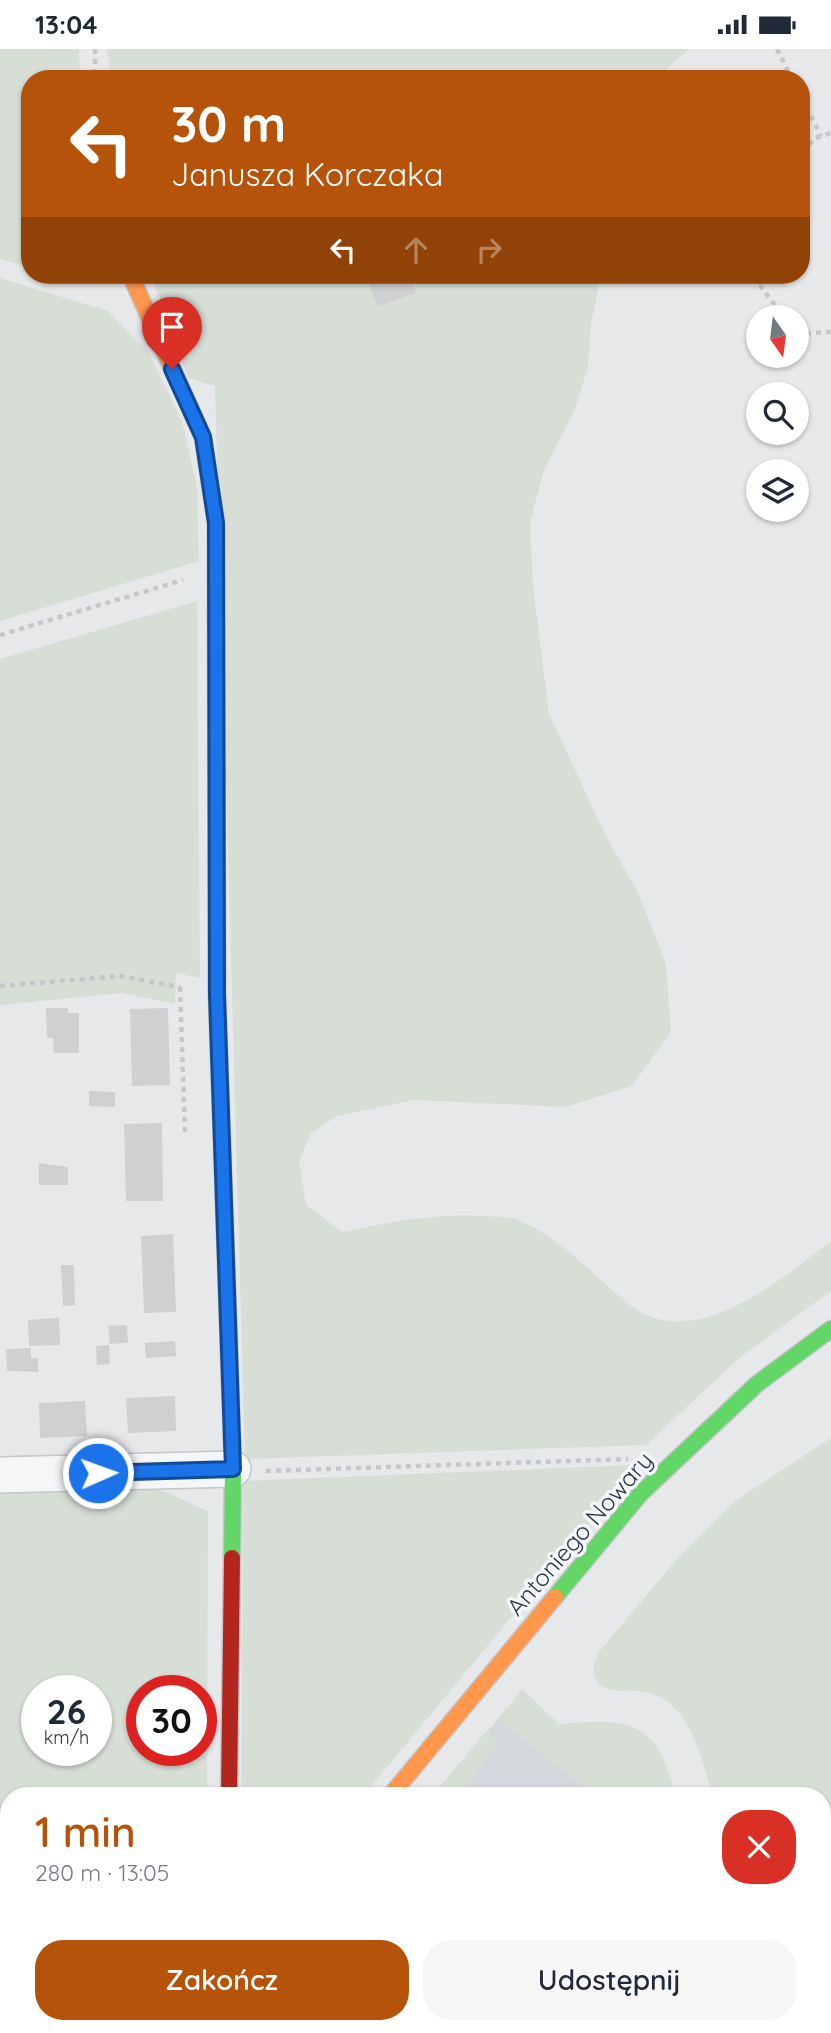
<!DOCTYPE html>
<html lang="pl">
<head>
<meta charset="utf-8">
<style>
  body { margin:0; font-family:Quicksand,sans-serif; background:#f6f6f7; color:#1f2937; height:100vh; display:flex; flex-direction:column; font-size:26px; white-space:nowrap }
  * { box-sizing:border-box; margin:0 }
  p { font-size:23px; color:#747a83 }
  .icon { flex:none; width:38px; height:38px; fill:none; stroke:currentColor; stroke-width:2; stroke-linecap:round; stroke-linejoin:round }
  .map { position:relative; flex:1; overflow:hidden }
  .panel { position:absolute; left:0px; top:1738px; width:831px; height:247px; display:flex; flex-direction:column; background:#fff; border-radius:28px 28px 0 0; box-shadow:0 2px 5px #0004 }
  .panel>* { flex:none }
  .guide { position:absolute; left:21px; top:21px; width:789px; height:214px; border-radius:28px; box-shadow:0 2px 5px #0004; background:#b45309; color:#fff; overflow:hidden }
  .needle { width:46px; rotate:166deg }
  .fabs { position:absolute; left:746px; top:256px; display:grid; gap:14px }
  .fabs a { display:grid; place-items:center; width:63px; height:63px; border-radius:50%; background:#fff; box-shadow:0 2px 5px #0004; font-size:35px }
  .speed { position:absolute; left:21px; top:1626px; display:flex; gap:14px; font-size:35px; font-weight:700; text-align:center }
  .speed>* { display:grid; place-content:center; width:91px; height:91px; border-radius:50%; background:#fff; box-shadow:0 2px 5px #0004; line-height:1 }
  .speed small { font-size:18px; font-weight:400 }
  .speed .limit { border:10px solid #d22; background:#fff; color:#111 }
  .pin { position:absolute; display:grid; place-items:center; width:60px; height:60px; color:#fff; margin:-72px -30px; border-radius:50% 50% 50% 0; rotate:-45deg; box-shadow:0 0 7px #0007 }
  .pin .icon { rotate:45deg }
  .me { position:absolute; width:77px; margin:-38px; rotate:88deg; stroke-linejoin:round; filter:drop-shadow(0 0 5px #0008) }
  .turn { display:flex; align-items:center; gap:24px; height:147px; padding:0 35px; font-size:32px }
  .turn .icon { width:91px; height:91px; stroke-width:2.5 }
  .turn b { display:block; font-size:49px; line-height:60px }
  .lanes { display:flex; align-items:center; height:66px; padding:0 35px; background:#0003; justify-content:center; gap:35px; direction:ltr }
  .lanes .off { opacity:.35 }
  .round { display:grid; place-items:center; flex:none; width:74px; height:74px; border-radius:28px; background:#f6f6f7 }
  .summary { display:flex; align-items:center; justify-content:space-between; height:119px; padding:0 35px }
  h1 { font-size:42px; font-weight:600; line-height:52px; color:#b45309 }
  .button { display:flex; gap:14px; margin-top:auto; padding:14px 35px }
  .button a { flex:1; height:80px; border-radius:28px; background:#b45309; color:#fff; font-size:28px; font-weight:600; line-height:80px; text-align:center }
  .button a+a { background:#f6f6f7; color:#1f2937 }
  .status { display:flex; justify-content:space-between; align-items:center; height:49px; padding:0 35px; background:#fff; direction:ltr }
  .status svg { height:19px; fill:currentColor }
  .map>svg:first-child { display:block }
  .built { fill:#d4d8dd }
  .green { fill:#d7ded6; fill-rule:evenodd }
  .building { fill:#ced0d2 }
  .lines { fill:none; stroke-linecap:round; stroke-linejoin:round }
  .street-casing { stroke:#c4c6c8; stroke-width:38 }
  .fast-casing { stroke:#c4c6c8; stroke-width:19 }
  .slow-casing { stroke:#c4c6c8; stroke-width:19 }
  .jam-casing { stroke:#c4c6c8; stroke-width:19 }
  .path { stroke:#c5c7ca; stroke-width:4.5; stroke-dasharray:5 5; stroke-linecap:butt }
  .street { stroke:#f5f6f7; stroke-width:35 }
  .fast { stroke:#63d668; stroke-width:16 }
  .slow { stroke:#ff974d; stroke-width:16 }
  .jam { stroke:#b3261e; stroke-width:16 }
  .route-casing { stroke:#114b97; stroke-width:18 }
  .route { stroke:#1a73e8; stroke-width:12 }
  .labels { text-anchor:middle; stroke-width:7; stroke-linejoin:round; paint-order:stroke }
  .street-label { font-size:24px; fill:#2c3644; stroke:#f4f6f9 }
</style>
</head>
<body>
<div class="status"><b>13:04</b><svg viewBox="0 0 49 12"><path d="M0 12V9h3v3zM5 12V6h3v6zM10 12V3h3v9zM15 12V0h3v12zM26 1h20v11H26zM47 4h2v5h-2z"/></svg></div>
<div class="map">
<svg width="831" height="1984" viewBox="0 0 831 1984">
  <rect width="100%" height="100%" fill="#e6e8ea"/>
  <g class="built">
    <path d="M503,1664L610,1746H433Z"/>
    <path d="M242,1976H675L676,1984H236Z"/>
  </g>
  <g class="green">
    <path d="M0,0H79L80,30H30V218L0,210Z"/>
    <path d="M107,0H689L655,30H112Z"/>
    <path d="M151,226H601L591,274L588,318L575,360L544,421L530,473L533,537L549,665L605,785L639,846L666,915L671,983L632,1037L565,1058L414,1051L337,1067L310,1085L299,1113L306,1156L342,1183C390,1173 435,1164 484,1167C494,1168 507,1167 516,1170C562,1189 592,1226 630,1256C694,1306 781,1230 831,1192V1242L739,1309L646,1396L245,1410L215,337L188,329Z"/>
    <path d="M0,229L108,262L147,301L182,372L197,438L199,512L0,572Z"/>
    <path d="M197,552L200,929L176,924L175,955L122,944L0,956V610Z"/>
    <path d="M831,1389V1984H745L744,1976H822V1746H712C702,1710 690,1650 644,1643C626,1640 612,1645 597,1634L593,1620L598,1604L677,1510L735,1452Z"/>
    <path d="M633,1416L623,1433L364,1746H241L243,1432Z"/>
    <path d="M140,1432L208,1462L207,1746H9V1976H187L181,1984H0V1437ZM37,1642H96V1701H37ZM142,1642H201V1701H142Z"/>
    <path d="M522,1640L559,1675C630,1669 657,1670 675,1746H594L498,1670Z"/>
    <path d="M487,1681L499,1693L460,1746H433Z"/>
    <path d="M242,1976H340L341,1984H236Z"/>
  </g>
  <g class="building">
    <path d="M395,226H410L416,244L377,257L369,234Z"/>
    <path d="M46,959H68V964H79V1004H54L53,989H47Z"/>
    <path d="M168,959L170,1036L132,1037L130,960Z"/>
    <path d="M89,1042L115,1043V1058L89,1057Z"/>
    <path d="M162,1074L163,1152H126L124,1075Z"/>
    <path d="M39,1114L68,1118V1136H39Z"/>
    <path d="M173,1185L176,1263L144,1264L141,1187Z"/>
    <path d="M61,1216H74L75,1256L63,1257Z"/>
    <path d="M59,1269L60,1296L29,1297L28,1271Z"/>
    <path d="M127,1276L128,1294L110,1295L108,1277Z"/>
    <path d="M175,1292L176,1307L146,1309L145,1294Z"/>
    <path d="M109,1296L110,1315L97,1316L96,1297Z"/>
    <path d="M31,1299V1309H38V1323L7,1322L6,1300Z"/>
    <path d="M175,1347L176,1382L128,1384L126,1349Z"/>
    <path d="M85,1352L87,1387L40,1389L39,1354Z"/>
    <path d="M411,1976H660L662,1984H413Z"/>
  </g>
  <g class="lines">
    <g class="street-casing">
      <path id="street" d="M0,1426L233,1420"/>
    </g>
    <g class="fast-casing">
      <g id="fast">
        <path d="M216,569L217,946L233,1420L232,1509"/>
        <path d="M555,1548L641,1444L757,1335L831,1280"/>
        <path d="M208,1984L213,1976"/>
      </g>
    </g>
    <g class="slow-casing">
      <g id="slow">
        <path d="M134,234L203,388L216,474V569"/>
        <path d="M391,1746L555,1548"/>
      </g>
    </g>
    <g class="jam-casing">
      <path id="jam" d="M229,1746L232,1509"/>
    </g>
    <g class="path">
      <path d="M95,0V30"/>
      <path d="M777,0L792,30"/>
      <path d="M802,49L821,87"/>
      <path d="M802,103L815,89L831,84"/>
      <path d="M759,226L761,238L784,268"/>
      <path d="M796,285L831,283"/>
      <path d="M0,586L183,531"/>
      <path d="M0,937L120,927L180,938"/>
      <path d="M180,938L185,1084"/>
      <path d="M266,1422L628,1410"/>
    </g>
    <use href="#street" class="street"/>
    <use href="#fast" class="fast"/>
    <use href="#slow" class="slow"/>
    <use href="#jam" class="jam"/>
  </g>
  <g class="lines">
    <g class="route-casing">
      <path id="route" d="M98,1424L233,1420L217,946L216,474L203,388L172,320"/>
    </g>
    <use href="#route" class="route"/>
  </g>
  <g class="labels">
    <g class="street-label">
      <text transform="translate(580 1485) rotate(-49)" y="8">Antoniego Nowary</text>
    </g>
  </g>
</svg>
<div class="fabs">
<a><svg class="needle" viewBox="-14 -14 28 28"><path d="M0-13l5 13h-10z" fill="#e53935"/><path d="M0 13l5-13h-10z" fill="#747a83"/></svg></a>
<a><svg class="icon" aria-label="search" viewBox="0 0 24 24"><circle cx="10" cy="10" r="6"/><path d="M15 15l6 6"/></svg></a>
<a><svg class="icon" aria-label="layers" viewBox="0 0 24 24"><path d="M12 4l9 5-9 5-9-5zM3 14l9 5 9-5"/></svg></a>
</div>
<div class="speed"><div>26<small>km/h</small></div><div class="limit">30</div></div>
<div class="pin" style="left:172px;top:320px;background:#d93025"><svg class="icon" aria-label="arrive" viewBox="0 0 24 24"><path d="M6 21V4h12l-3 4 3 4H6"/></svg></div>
<svg class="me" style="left:98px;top:1424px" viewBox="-20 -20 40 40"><circle r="17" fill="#1a73e8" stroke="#fff" stroke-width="3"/><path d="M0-11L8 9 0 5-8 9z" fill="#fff"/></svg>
<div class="guide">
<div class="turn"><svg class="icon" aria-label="left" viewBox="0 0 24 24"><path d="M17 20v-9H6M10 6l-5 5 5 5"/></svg><div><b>30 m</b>Janusza Korczaka</div></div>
<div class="lanes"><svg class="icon" aria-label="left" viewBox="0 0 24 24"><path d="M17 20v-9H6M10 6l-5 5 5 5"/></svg><svg class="icon off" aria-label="ahead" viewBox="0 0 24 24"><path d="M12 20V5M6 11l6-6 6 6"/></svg><svg class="icon off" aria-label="right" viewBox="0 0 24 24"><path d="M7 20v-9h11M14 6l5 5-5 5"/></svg></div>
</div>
<section class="panel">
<div class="summary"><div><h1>1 min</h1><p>280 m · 13:05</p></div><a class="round" style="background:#d93025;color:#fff"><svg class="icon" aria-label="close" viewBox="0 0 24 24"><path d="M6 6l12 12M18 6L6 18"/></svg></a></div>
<div class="button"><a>Zakończ</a><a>Udostępnij</a></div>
</section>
</div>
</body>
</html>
